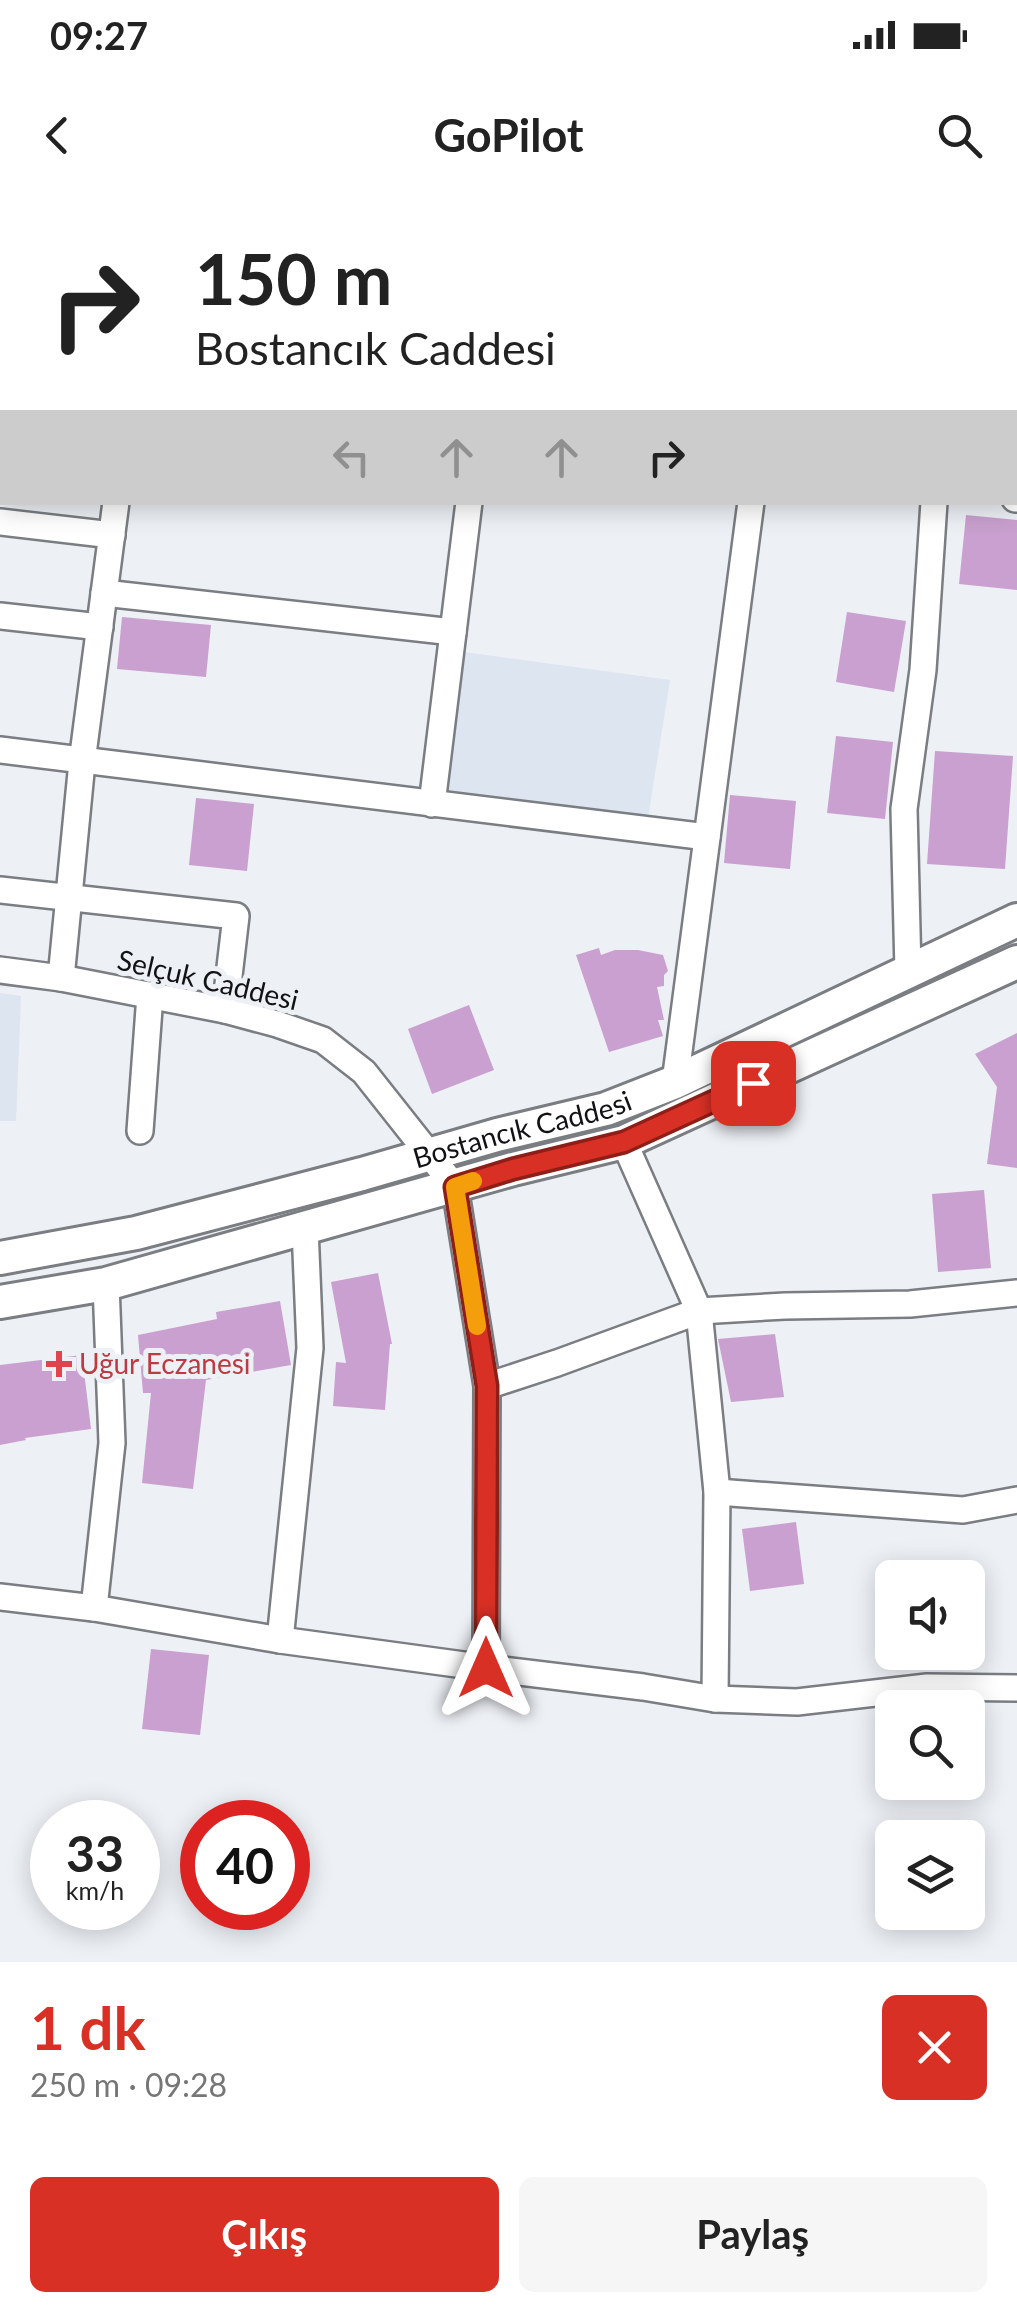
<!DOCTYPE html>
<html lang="tr">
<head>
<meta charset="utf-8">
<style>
  body { margin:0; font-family:Lato,sans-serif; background:#f6f6f6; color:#222; height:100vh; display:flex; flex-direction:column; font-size:38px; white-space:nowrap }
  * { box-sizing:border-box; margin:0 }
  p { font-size:32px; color:#767676 }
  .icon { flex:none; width:55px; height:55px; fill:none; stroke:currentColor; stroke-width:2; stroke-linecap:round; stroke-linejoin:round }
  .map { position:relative; height:1762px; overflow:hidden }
  .side { display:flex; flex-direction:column; background:#fff; flex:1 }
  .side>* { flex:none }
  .banner { position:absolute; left:0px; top:0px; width:1018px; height:305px; box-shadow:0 5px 25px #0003; background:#fff; color:#222; overflow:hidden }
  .tools { position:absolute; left:875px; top:1360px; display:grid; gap:20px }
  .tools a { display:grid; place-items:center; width:110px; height:110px; border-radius:15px; background:#fff; box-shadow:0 5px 25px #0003; font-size:50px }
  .speed { position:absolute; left:30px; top:1600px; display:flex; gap:20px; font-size:50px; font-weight:700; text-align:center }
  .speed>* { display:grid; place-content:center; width:130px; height:130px; border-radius:50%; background:#fff; box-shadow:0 5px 25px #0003; line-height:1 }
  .speed small { font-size:25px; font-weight:400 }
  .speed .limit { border:15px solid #d22; background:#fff; color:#111 }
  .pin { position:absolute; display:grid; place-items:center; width:85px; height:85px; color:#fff; margin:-42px; border-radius:20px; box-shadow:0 5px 15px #0006 }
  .me { position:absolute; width:110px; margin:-55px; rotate:0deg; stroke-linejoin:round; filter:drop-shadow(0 0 8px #0008) }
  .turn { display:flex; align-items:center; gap:35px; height:210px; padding:0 30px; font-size:45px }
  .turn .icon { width:130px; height:130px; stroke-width:2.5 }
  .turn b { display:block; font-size:70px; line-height:85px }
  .lanes { display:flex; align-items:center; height:95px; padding:0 30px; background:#0003; justify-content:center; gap:50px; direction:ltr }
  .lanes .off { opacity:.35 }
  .round { display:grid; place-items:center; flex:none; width:105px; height:105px; border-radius:15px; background:#f6f6f6 }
  .summary { display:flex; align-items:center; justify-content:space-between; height:170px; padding:0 30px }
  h1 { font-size:60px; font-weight:700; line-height:75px; color:#d93025 }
  .button { display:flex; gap:20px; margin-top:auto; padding:20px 30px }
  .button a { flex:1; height:115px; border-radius:15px; background:#d93025; color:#fff; font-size:40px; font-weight:700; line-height:115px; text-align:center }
  .button a+a { background:#f6f6f6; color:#222 }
  .status { display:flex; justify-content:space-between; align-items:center; height:70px; padding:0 50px; background:#fff; direction:ltr }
  .status svg { height:28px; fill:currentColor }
  header { display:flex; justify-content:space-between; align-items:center; height:130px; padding:0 30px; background:#fff; font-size:45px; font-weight:700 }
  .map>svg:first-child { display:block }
  .built { fill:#dde5f0 }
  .building { fill:#c9a0cf }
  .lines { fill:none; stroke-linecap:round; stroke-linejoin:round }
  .minor-casing { stroke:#7a7d81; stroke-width:30 }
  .major-casing { stroke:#7a7d81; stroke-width:38 }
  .minor { stroke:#fff; stroke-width:25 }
  .major { stroke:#fff; stroke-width:32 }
  .route-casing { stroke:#8d1f18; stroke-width:25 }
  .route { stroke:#d93025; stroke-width:18 }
  .slow { stroke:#f59e0b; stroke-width:18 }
  .health-dot { fill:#e0444e; stroke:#edf0f5; stroke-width:4 }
  .labels { text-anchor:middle; stroke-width:10; stroke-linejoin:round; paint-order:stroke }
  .street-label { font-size:28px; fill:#111214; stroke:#edf0f5 }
  .health-label { font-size:28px; fill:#be3a42; stroke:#edf0f5; text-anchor:start }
</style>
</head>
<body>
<div class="status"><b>09:27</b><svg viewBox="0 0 49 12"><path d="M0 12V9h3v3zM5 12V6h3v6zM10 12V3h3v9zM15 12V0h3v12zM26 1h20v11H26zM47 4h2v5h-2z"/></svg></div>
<header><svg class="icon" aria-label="back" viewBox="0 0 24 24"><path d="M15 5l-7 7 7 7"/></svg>GoPilot<svg class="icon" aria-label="search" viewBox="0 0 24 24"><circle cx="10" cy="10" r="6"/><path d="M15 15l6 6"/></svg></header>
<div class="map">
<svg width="1017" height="1762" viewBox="0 0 1017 1762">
  <rect width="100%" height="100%" fill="#edf0f5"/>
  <g class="built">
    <path d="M464,452L670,480L648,618L447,591Z"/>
    <path d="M0,793L21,796L16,921H0Z"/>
  </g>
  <g class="building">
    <path d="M966,315L1017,320V390L959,384Z"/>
    <path d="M847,412L906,421L894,492L836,482Z"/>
    <path d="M122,417L211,425L206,477L117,469Z"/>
    <path d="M836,536L893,542L885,619L827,613Z"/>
    <path d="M935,551L1013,556L1005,669L927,664Z"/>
    <path d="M730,595L796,601L790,669L724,663Z"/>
    <path d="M196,598L254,604L247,671L189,665Z"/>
    <path d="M599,748L601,755L615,750H638L663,755L668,771L664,775V786L657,787L664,820H658L663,836L609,852L576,755Z"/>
    <path d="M469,805L494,870L432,894L408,829Z"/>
    <path d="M1017,833V968L987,964L997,887L975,854Z"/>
    <path d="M984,990L991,1068L938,1072L932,994Z"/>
    <path d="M378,1073L392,1144H390L385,1210L333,1206L336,1162L346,1163L331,1082Z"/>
    <path d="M280,1101L291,1165L206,1180L193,1289L142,1283L151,1193H143L138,1135L217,1119L216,1112Z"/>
    <path d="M775,1134L784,1197L731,1202L718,1139Z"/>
    <path d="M82,1155L91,1229L25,1238L26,1240L0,1245V1165Z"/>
    <path d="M796,1322L804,1384L750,1391L742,1329Z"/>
    <path d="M151,1449L209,1455L200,1535L142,1529Z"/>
  </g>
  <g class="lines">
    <g class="minor-casing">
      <g id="minor">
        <path d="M546,0L550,2"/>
        <path d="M163,2V0"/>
        <path d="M348,2L349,0"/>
        <path d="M677,2L678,0"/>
        <path d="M0,43H2"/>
        <path d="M1015,75L1017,74"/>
        <path d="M0,175H2"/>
        <path d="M1015,299H1017"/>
        <path d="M0,322L112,335"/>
        <path d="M104,393L453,432"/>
        <path d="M0,416L100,427"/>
        <path d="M0,550L707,637"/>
        <path d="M432,604L469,302"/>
        <path d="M0,690L236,716L225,810"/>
        <path d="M0,770L61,778L225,810L277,824L323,840L364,872L455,987L487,1186L486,1468"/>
        <path d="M908,771L904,609L923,470L934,302"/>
        <path d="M61,778L82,562L116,302"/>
        <path d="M675,882L751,302"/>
        <path d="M140,931L150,795"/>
        <path d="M624,942L699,1111L717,1292L715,1499"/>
        <path d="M487,1186L557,1163L699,1111L785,1106L910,1104L1017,1093"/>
        <path d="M717,1292L963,1310L1017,1300"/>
        <path d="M0,1397L94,1408L280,1440L486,1468L643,1487L715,1499L797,1502L927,1487L1017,1488"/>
        <path d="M94,1408L112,1243L106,1084"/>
        <path d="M280,1440L310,1148L305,1028"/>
      </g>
    </g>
    <g class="major-casing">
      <g id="major">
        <path id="s1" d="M0,1058L136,1033L362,974L497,935L606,909L675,882L1017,720"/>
        <path d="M0,1102L106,1084L513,969L624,942L1017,762"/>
      </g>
    </g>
    <use href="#minor" class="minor"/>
    <use href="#major" class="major"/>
  </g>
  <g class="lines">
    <g class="route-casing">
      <path id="route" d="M486,1468L487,1186L455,987L513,969L624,942L753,883"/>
    </g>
    <use href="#route" class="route"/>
    <path class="slow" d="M473,981L455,987L477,1126"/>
  </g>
  <path class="health-dot" d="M54 1149h10v10h10v10h-10v10h-10v-10h-10v-10h10z"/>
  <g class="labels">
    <g class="street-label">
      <text transform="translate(208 780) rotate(13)" y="10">Selçuk Caddesi</text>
      <text dy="10" stroke="none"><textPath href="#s1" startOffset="538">Bostancık Caddesi</textPath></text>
    </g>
    <g class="health-label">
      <text x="79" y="1174">Uğur Eczanesi</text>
    </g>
  </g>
</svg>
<div class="tools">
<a><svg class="icon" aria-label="sound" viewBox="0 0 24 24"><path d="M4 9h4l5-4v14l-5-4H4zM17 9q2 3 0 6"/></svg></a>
<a><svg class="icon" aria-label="search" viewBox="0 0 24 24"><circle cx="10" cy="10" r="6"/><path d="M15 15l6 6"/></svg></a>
<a><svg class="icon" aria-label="layers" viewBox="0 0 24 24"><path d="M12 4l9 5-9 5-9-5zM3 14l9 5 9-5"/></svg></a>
</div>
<div class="speed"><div>33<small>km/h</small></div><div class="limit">40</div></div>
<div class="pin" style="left:753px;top:883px;background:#d93025"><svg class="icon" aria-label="arrive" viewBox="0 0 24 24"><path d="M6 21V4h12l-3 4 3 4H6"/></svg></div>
<svg class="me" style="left:486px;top:1468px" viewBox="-20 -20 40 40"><path d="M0-17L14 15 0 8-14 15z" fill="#d93025" stroke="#fff" stroke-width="4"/></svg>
<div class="banner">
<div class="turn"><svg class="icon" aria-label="right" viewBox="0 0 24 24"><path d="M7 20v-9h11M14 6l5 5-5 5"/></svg><div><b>150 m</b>Bostancık Caddesi</div></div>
<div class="lanes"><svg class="icon off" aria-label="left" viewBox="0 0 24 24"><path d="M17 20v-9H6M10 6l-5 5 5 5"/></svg><svg class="icon off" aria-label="ahead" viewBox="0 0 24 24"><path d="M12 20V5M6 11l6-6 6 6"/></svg><svg class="icon off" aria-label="ahead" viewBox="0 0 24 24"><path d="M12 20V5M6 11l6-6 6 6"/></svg><svg class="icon" aria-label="right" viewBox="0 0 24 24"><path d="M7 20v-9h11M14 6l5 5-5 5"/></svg></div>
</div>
</div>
<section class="side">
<div class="summary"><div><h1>1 dk</h1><p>250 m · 09:28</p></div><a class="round" style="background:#d93025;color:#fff"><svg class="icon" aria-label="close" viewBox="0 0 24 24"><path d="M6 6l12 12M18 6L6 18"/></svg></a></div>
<div class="button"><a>Çıkış</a><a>Paylaş</a></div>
</section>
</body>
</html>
